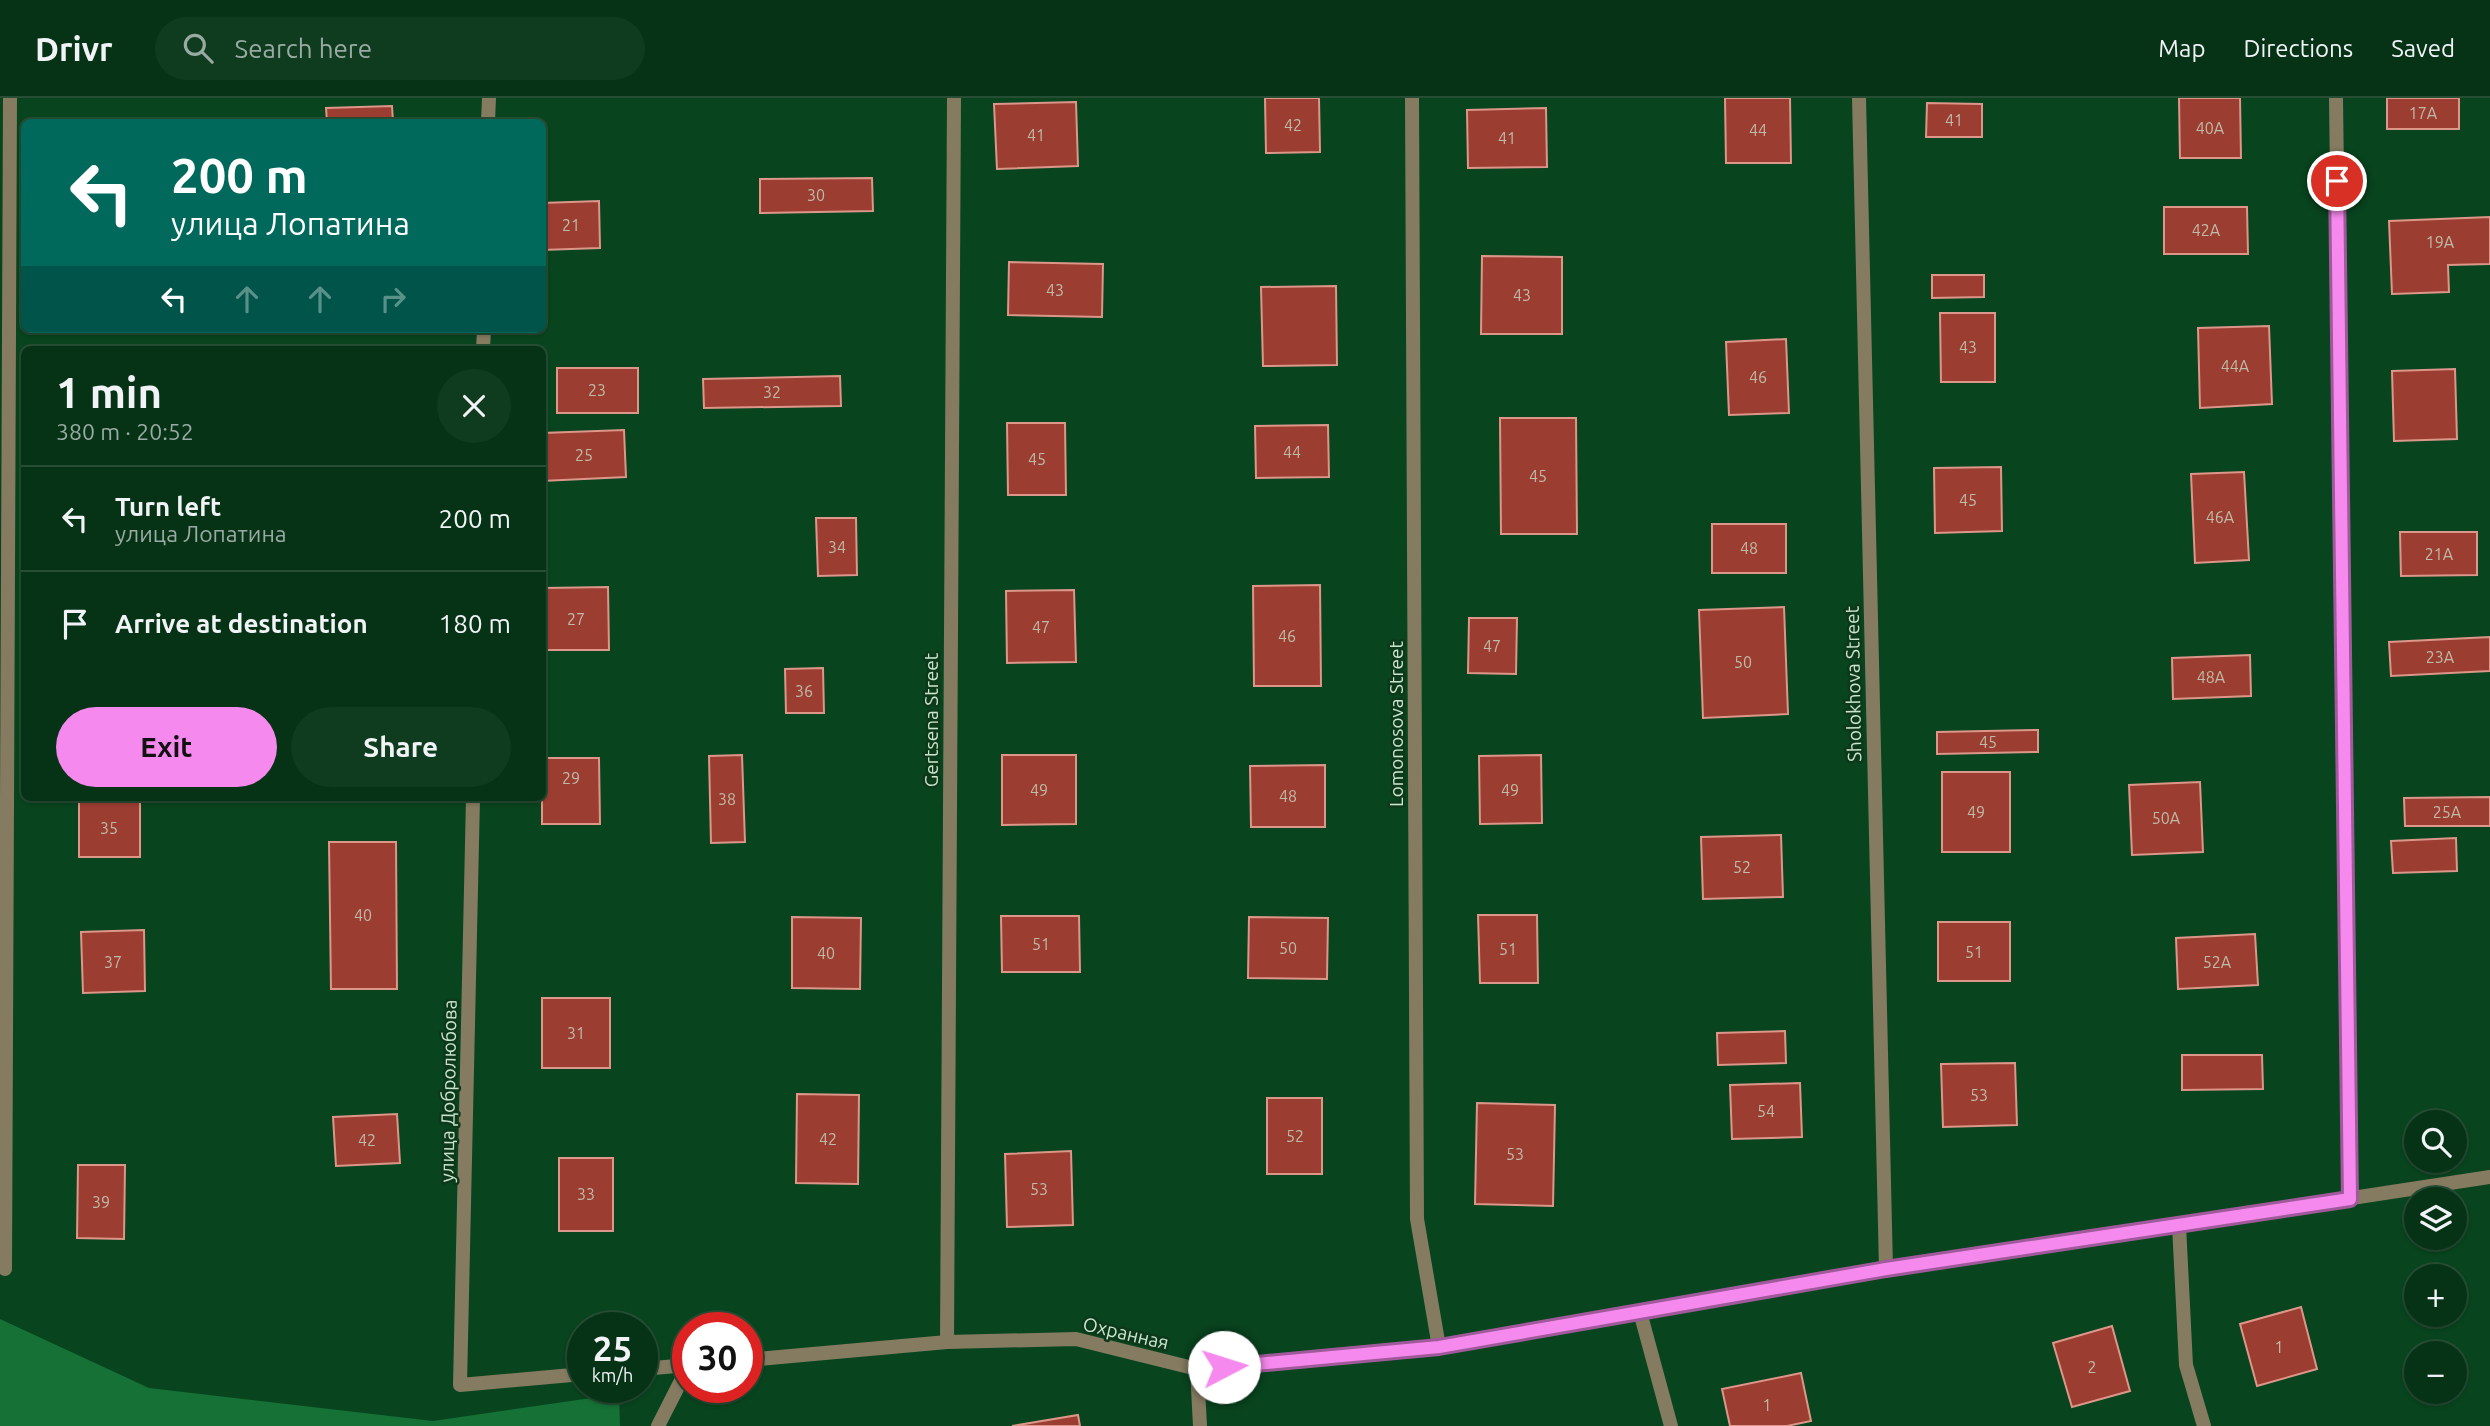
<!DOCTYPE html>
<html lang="en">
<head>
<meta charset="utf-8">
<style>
  body { margin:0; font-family:Ubuntu,sans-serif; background:#0f3b1f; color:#f1f3f6; height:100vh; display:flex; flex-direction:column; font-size:26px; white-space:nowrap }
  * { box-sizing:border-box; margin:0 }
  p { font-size:23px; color:#98aaa1 }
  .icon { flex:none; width:38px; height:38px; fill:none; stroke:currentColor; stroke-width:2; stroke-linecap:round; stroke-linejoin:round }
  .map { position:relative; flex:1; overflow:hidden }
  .side { position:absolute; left:21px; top:248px; width:525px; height:455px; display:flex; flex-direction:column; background:#063316; border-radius:10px; box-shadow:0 2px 5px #0004,0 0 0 2px #274e35 }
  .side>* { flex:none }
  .guide { position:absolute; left:21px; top:21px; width:525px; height:214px; border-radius:10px; box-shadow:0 2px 5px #0004,0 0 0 2px #274e35; background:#00695c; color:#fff; overflow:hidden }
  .fabs { position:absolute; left:2404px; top:1012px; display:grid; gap:14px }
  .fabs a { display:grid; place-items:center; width:63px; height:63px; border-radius:50%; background:#063316; box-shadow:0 2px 5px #0004,0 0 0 2px #274e35; font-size:35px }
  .speed { position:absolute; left:567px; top:1214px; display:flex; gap:14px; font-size:35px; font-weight:700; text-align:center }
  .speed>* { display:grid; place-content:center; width:91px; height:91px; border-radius:50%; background:#063316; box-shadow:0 2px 5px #0004,0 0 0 2px #274e35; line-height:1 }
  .speed small { font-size:18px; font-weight:400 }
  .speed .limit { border:10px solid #d22; background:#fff; color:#111 }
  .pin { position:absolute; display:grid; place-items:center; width:60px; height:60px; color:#fff; margin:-30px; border:4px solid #fff; border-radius:50%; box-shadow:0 2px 7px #0007 }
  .me { position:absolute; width:77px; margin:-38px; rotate:85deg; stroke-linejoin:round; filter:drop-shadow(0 0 5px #0008) }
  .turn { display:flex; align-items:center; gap:24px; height:147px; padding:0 35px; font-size:32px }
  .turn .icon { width:91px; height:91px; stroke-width:2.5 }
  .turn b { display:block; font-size:49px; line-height:60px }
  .lanes { display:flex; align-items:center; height:66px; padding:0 35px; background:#0003; justify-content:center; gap:35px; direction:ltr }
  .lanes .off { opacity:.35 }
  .round { display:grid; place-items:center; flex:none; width:74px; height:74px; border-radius:37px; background:#0f3b1f }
  .head { display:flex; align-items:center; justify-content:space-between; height:119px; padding:0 35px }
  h1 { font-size:42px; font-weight:600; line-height:52px }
  .button { display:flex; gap:14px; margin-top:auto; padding:14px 35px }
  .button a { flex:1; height:80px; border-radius:42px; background:#f689ed; color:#111; font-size:28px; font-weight:600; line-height:80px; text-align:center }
  .button a+a { background:#0f3b1f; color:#f1f3f6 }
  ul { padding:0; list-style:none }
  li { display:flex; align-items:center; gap:21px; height:105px; padding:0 35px; border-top:2px solid #274e35 }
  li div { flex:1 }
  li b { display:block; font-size:26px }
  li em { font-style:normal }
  header { display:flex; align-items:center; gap:42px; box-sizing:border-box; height:98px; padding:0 35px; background:#063316; border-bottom:2px solid #274e35 }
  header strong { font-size:33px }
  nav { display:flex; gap:38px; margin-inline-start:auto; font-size:24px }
  .search { width:490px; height:63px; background:#0f3b1f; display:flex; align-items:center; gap:18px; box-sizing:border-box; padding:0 24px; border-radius:38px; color:#98aaa1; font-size:26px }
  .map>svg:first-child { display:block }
  .green { fill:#157136 }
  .building { fill:#9c3d31; stroke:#dc968a; stroke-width:2 }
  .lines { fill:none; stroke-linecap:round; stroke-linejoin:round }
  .street { stroke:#857b61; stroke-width:14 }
  .route-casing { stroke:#a0599a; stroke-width:18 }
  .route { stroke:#f689ed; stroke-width:12 }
  .labels { text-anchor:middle; stroke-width:5; stroke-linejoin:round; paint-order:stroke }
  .number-label { font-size:16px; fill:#bebba6 }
  .street-label { font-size:19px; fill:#c9e5cd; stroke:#0d381a }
</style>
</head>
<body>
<header>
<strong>Drivr</strong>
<div class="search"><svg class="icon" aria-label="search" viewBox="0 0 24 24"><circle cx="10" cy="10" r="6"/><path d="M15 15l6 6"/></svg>Search here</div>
<nav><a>Map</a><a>Directions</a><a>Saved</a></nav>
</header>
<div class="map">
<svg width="2490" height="1328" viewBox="0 0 2490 1328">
  <rect width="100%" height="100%" fill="#08441e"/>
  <path class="green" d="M0,1221L149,1290L433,1323L619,1296L620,1328H0Z"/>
  <g class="building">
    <path d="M1265,0H1319L1320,54L1266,55Z"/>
    <path d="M1725,0H1790L1791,65H1726Z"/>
    <path d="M2179,0H2240L2241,60H2180Z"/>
    <rect x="2387" y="0" width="72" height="31"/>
    <path d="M1076,4L1078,68L997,71L994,6Z"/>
    <path d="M1927,5L1982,6V39H1926Z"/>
    <path d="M392,8L393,24H327L326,10Z"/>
    <path d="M1546,10L1547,69L1468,70L1467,12Z"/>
    <path d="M872,80L873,113L760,115V81Z"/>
    <path d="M599,103L600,150L542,152V105Z"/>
    <path d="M2164,109H2247L2248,156H2164Z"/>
    <path d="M2490,119V166L2448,167L2449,194L2392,196L2389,123Z"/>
    <path d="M1482,158L1562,159V236H1481Z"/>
    <path d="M1009,164L1103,166L1102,219L1008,217Z"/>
    <path d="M1932,177H1984V199L1932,200Z"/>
    <path d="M1336,188L1337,267L1263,268L1261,189Z"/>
    <path d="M1940,215H1995V284H1941Z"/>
    <path d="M2269,228L2272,306L2200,310L2198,230Z"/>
    <path d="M1786,241L1789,315L1729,317L1726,244Z"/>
    <rect x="557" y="270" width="81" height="45"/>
    <path d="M2455,271L2457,341L2394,343L2392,273Z"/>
    <path d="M840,278L841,308L704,310L703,281Z"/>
    <path d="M1500,320H1576L1577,436H1501Z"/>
    <path d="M1007,325H1065L1066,397H1008Z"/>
    <path d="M1328,327L1329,379L1256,380L1255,328Z"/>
    <path d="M624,332L626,379L542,383V335Z"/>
    <path d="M2001,369L2002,433L1935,435L1934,370Z"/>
    <path d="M2244,374L2249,462L2195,465L2191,376Z"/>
    <path d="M816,420H856L857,477L818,478Z"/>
    <rect x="1712" y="426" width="74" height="49"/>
    <path d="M2400,434H2477V477L2401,478Z"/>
    <path d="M1320,487L1321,588H1254L1253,488Z"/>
    <path d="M608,489L609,552H545L544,490Z"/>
    <path d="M1074,492L1076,564L1007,565L1006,493Z"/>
    <path d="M1784,509L1788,616L1703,620L1699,512Z"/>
    <path d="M1469,520H1517L1516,576L1468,575Z"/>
    <path d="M2490,539V573L2391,578L2389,544Z"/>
    <path d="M2250,557L2251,598L2173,601L2172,560Z"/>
    <path d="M823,570L824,615H786L785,571Z"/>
    <path d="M2038,632V654L1937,656V634Z"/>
    <path d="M742,657L745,744L711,745L709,658Z"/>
    <path d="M1002,657H1076V726L1002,727Z"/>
    <path d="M1541,657L1542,725L1480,726L1479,658Z"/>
    <path d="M542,660H599L600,726H542Z"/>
    <path d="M1325,667V729H1251L1250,668Z"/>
    <rect x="1942" y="674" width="68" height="80"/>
    <path d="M2200,684L2203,754L2132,757L2129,687Z"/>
    <path d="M2490,699V728H2405L2404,700Z"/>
    <rect x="79" y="700" width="61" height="59"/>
    <path d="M1781,737L1783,799L1703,801L1701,739Z"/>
    <path d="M2456,740L2457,773L2393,775L2391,743Z"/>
    <path d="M329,744H396L397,891H331Z"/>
    <path d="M1478,817H1537L1538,885H1480Z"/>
    <path d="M1001,818H1079L1080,874H1002Z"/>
    <path d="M792,819L861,820L860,891L792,890Z"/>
    <path d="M1249,819L1328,820L1327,881L1248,880Z"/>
    <rect x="1938" y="824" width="72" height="59"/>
    <path d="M144,832L145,893L83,895L81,834Z"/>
    <path d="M2255,836L2258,887L2178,891L2176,840Z"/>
    <rect x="542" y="900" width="68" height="70"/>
    <path d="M1785,933L1786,965L1718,967L1717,935Z"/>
    <path d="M2182,957H2262L2263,991L2182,992Z"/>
    <path d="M2015,965L2017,1027L1943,1029L1941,966Z"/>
    <path d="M1800,985L1802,1039L1732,1041L1730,987Z"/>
    <path d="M797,996L859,997L858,1086L796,1085Z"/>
    <rect x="1267" y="1000" width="55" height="76"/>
    <path d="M1477,1005L1555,1007L1553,1108L1475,1106Z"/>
    <path d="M397,1016L400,1065L336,1068L333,1019Z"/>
    <path d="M1071,1053L1073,1127L1007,1129L1005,1056Z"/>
    <rect x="559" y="1060" width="54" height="73"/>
    <path d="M78,1067H125L124,1141L77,1140Z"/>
    <path d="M2301,1209L2317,1271L2257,1288L2240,1226Z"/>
    <path d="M2112,1228L2130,1293L2072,1309L2053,1245Z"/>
    <path d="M1801,1275L1811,1323L1787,1328H1730L1722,1291Z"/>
    <path d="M1078,1317L1080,1328H1012Z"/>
  </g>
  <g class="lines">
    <g class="street">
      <path d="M1412,0L1417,1121L1439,1249"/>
      <path d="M1859,0L1886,1171"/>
      <path d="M2336,0L2350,1101"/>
      <path d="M488,24L489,0"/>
      <path d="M483,252L484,231"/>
      <path d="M473,700L460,1287L583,1276"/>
      <path d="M2179,1127L2186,1267L2204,1328"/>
      <path d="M5,1171L10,0"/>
      <path d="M1640,1214L1671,1328"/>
      <path d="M947,1244L954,0"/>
      <path d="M747,1262L947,1244L1076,1241L1197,1271L1439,1249L1886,1171L2490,1079"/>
      <path d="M642,1271L688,1267"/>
      <path d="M1197,1271L1200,1328"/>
      <path d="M658,1328L688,1269"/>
    </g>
  </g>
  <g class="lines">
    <g class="route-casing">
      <path id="route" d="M1224,1269L1439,1249L1886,1171L2350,1101L2337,83"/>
    </g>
    <use href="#route" class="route"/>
  </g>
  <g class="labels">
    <g class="number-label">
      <text x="2423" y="21">17А</text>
      <text x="1954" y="28">41</text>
      <text x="1293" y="33">42</text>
      <text x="2210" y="36">40А</text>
      <text x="1758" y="38">44</text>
      <text x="1036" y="43">41</text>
      <text x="1507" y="46">41</text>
      <text x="816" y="103">30</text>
      <text x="571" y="133">21</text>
      <text x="2206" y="138">42А</text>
      <text x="2440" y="150">19А</text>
      <text x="1055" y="198">43</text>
      <text x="1522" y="203">43</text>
      <text x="1968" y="255">43</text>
      <text x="2235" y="274">44А</text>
      <text x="1758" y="285">46</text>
      <text x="597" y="298">23</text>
      <text x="772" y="300">32</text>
      <text x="1292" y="360">44</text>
      <text x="584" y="363">25</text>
      <text x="1037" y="367">45</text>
      <text x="1538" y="384">45</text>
      <text x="1968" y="408">45</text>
      <text x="2220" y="425">46А</text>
      <text x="837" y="455">34</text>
      <text x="1749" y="456">48</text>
      <text x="2439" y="462">21А</text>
      <text x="576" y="527">27</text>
      <text x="1041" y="535">47</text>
      <text x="1287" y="544">46</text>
      <text x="1492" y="554">47</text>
      <text x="2440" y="565">23А</text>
      <text x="1743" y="570">50</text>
      <text x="2211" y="585">48А</text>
      <text x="804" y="599">36</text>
      <text x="1988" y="650">45</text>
      <text x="571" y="686">29</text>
      <text x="1039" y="698">49</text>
      <text x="1510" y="698">49</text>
      <text x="1288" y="704">48</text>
      <text x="727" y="707">38</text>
      <text x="1976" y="720">49</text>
      <text x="2447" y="720">25А</text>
      <text x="2166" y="726">50А</text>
      <text x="109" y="736">35</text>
      <text x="1742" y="775">52</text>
      <text x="363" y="823">40</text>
      <text x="1041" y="852">51</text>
      <text x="1288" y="856">50</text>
      <text x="1508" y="857">51</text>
      <text x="1974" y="860">51</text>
      <text x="826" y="861">40</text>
      <text x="113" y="870">37</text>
      <text x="2217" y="870">52А</text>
      <text x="576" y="941">31</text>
      <text x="1979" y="1003">53</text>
      <text x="1766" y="1019">54</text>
      <text x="1295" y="1044">52</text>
      <text x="828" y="1047">42</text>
      <text x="367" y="1048">42</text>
      <text x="1515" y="1062">53</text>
      <text x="1039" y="1097">53</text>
      <text x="586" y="1102">33</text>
      <text x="101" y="1110">39</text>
      <text x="2279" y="1255">1</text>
      <text x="2092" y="1275">2</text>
      <text x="1767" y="1313">1</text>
    </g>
    <g class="street-label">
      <text transform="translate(1853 586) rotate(-91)" y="7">Sholokhova Street</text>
      <text transform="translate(931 622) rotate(-90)" y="7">Gertsena Street</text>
      <text transform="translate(1396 626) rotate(-90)" y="7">Lomonosova Street</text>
      <text transform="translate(448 993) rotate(-89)" y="7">улица Добролюбова</text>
      <text transform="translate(1126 1235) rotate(13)" y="7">Охранная</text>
    </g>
  </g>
</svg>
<div class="fabs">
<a><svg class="icon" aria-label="search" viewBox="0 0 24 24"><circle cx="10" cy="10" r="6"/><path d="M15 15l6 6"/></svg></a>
<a><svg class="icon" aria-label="layers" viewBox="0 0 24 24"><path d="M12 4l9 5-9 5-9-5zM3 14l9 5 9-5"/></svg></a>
<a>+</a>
<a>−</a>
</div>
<div class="speed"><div>25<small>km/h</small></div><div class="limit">30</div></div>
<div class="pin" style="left:2337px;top:83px;background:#d93025"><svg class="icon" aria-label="arrive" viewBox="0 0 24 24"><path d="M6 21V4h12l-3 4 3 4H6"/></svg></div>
<svg class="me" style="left:1224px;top:1269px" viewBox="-20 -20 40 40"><circle r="19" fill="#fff"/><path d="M0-13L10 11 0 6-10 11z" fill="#f689ed"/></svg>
<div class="guide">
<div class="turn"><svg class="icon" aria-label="left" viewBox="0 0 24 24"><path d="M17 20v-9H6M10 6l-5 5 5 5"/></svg><div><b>200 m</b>улица Лопатина</div></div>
<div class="lanes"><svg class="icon" aria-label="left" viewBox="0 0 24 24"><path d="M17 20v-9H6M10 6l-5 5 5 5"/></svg><svg class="icon off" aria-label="ahead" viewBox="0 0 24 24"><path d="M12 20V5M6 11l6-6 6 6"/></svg><svg class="icon off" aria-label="ahead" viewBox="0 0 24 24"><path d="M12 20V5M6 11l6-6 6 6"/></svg><svg class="icon off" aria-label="right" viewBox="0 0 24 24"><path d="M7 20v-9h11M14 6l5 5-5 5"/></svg></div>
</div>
<section class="side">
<div class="head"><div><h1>1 min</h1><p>380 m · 20:52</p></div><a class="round"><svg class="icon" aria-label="close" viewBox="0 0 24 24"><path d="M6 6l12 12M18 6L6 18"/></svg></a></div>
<ul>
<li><svg class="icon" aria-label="left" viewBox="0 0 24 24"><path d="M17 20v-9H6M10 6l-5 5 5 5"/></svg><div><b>Turn left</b><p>улица Лопатина</p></div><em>200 m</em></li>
<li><svg class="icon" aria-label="arrive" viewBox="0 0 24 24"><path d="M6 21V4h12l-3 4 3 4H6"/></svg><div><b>Arrive at destination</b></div><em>180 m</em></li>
</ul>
<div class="button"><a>Exit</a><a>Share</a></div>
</section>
</div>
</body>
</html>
